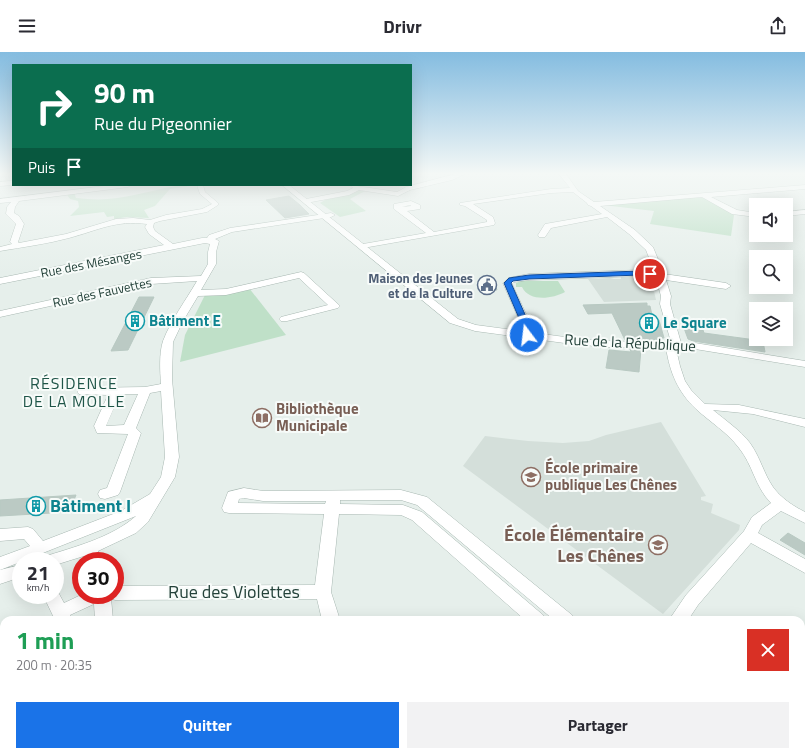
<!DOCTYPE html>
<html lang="fr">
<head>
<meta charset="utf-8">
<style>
  body { margin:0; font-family:"Titillium Web",sans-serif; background:#f2f2f3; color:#2b2b33; height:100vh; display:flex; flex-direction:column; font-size:15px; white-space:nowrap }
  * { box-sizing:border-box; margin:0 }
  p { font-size:13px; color:#7c7c81 }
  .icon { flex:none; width:22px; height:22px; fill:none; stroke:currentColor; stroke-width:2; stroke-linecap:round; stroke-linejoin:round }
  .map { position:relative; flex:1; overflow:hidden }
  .sheet { position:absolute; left:0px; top:564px; width:805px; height:140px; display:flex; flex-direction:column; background:#fff; border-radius:12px 12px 0 0; box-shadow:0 4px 16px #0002 }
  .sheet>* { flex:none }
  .guide { position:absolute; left:12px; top:12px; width:400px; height:122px; border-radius:0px; box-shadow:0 4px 16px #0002; background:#0b6e4f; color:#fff; overflow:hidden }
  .fabs { position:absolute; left:749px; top:146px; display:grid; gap:8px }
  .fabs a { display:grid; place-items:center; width:44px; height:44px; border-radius:0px; background:#fff; box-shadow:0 4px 16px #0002; font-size:20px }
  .speed { position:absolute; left:12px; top:500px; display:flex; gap:8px; font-size:20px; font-weight:700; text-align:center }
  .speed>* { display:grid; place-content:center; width:52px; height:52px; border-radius:50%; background:#fff; box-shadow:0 4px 16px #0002; line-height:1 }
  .speed small { font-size:10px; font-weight:400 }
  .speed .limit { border:6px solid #d22; background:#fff; color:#111 }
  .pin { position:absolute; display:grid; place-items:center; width:34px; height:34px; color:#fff; margin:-17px; border:2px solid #fff; border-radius:50%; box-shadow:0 1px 4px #0007 }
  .me { position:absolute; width:44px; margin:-22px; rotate:345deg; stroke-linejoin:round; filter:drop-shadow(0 0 3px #0008) }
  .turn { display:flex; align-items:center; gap:14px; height:84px; padding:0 16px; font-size:18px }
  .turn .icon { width:52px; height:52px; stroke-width:2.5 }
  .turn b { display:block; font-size:28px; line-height:34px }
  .then { display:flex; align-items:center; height:38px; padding:0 16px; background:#0003; gap:8px; font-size:15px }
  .round { display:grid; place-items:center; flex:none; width:42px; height:42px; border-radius:0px; background:#f2f2f3 }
  .head { display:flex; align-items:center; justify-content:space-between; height:68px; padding:0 16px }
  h1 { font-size:24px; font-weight:700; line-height:30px; color:#1e9e55 }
  .action { display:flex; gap:8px; margin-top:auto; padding:8px 16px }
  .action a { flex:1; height:46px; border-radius:0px; background:#1a73e8; color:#fff; font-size:16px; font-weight:700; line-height:46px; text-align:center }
  .action a+a { background:#f2f2f3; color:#2b2b33 }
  header { display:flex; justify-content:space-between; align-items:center; height:52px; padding:0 16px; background:#fff; font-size:18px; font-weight:700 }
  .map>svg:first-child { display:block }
  .built { fill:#d4dfda }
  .green { fill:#bfe0c8 }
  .building { fill:#bbcac4; stroke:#b8c9c2 }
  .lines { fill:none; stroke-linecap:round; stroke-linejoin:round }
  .minor-casing { stroke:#a8b8b2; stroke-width:1 }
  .tertiary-casing { stroke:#a8b8b2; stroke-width:1 }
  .secondary-casing { stroke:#a4bbb3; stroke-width:1 }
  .minor { fill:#fff; fill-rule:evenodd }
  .tertiary { fill:#fff; fill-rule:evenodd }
  .secondary { fill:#fff; fill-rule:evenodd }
  .route { fill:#1a73e8; stroke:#114b97 }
  .labels { text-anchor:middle; stroke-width:4; stroke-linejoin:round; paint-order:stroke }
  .far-street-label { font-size:13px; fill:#24423a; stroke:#f7fbf9 }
  .far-service-label { font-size:13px; font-weight:bold; fill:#4e5e75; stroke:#f7fbf9; text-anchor:end }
  .culture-label { font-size:15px; font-weight:bold; fill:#0d838f; stroke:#f7fbf9; text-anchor:start }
  .street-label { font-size:15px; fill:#24423a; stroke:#f7fbf9 }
  .education-label { font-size:15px; font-weight:bold; fill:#785e54; stroke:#f7fbf9; text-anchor:start }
  .neighbourhood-label { font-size:16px; letter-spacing:1px; fill:#1f5548; stroke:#f7fbf9 }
  .near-culture-label { font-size:18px; font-weight:bold; fill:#0d838f; stroke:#f7fbf9; text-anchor:start }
  .near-education-label { font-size:18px; font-weight:bold; fill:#785e54; stroke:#f7fbf9; text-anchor:end }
  .near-street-label { font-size:18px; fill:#24423a; stroke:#f7fbf9 }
</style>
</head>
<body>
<header><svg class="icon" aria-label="menu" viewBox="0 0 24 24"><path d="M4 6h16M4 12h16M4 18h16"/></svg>Drivr<svg class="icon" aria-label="share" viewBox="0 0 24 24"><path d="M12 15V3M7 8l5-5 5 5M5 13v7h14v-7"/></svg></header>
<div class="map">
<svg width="805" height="704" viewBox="0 0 805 704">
  <rect width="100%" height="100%" fill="#e6efeb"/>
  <g class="built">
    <path d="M621,225H639L649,229L652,230L656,248L604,250L588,227L610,226L614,227H621Z"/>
    <path d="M661,370L706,444L701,445V448L713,452L711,461L740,473L739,478L663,562L463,414L485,384L528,389L563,391L589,389L606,383Z"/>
  </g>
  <g class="green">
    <path d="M181,133H196L170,137L155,154L144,158L149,166L127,165L114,167V164L107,165L104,160L70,164L79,155L78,149L70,147L66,141L74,140L76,146C87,147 97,148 108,147C133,145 156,137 181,133Z"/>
    <path d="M359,138H367L350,147L366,159L340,165L320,151L325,148L351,142Z"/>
    <path d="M696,145L704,146L734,163L731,184L650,172L654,159L603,153Z"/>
    <path d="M521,229H558L565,240C552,247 529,250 522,235H516V231Z"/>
    <path d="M249,236L286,283L180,310L185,283L205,243Z"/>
  </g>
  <g class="building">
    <path d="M289,144L300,153L309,162L285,166L266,148Z"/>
    <path d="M481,228H493L497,238H485Z"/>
    <path d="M139,245H154L128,298L111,299Z"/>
    <path d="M647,251V254H650L653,268H659L664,286H661L662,289L625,288L612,261L588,262L583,253Z"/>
    <path d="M684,276L703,278L704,281L763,289L765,300L693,289L688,287Z"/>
    <path d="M630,297H641L639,320L606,316L609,298L631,300Z"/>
    <path d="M76,443L69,460L0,464V448Z"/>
    <path d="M788,481L805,491V503L780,488Z"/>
  </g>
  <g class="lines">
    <g class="minor-casing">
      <g id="minor">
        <path d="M455,122H465L452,128L410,138L398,144L359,138L349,143L306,151L303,149L306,147L347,139L353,136L350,133L397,140L406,135Z"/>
        <path d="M559,122H566L578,139L594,150L805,133V137L711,145L737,158L756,161V165L732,162L702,145L600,154L635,178L653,195L664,222L726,231L731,234L726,237L666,228L671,244L670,252L681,291L676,297L680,314L685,329L691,338L705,352L739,353L805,367V375L753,362L713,358C725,368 740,378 750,391C760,405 764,422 773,435C781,446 793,454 805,460V471L781,459L762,473L758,481L805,507V521L751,491L698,553L688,568H669L686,543L744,479L752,465L771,451C755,435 753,413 739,396C727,380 710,370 696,357C678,340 670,321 666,296L671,290L660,252L661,244L656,226L640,224L529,228L514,230L512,232L533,277L531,285H523L522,283L523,277L503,231L508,226L529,222L640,218L655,221L646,198L629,182L607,165L551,176L545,185H539L538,183L545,172L602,162L591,154L588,153L587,151L573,140L551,141L473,152L493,165L495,171L494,173L363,196L359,194L363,192L426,181L394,157V152L411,149L420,153V157L407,159L434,180L487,170V168L465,154L460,153V151L551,137L570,136ZM410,153L411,154L402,155Z"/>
        <path d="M112,133H131L128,135L19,149L15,155L14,161L19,164L24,172L18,190L19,191L66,182L116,167L133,166L150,168L166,163L202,157L212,152L200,142L197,133H203L205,140L218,151V153L207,160L160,169L154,171L153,175L155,179L173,192L202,186H207L209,183L230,176L331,161L335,163L331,165L232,180L215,187L219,189L216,200V212L201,238L226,237L301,220L304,221L340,254L338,256L287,269H281L279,267L281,265L328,253L299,226L226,243L198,244L183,269L173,290L172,327L179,405L175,425L148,470L136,481L98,499L101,509H85L84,504L55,513V509H41L43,505C74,495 111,486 136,464L0,518V505L30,494L24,487L0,489V477L28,475L33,477L43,489L121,459L150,442L161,425L165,405L161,339L150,341L136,376L141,381L120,440L118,443L105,447L100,446L98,442L100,438L107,436L128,382L97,381L94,374L108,343L79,342L77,340L79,338L83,336L145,335L161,332C160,319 159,301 163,289C171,268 186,248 197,229L151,232L0,265V259L151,226L201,224L208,212V200L210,192L205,191L0,232V226L164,193L149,182L145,175L147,172C115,168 99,178 69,186C47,192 23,195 0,199V195L12,192L10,190L16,172L6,162L7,155L11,150L0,151V147ZM120,342H138L124,373L106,374Z"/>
        <path d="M805,158V162L786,164V160Z"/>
        <path d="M244,436L263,439L401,438L427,445L572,563L575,568H554L417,453L401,448H340V452L403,453L422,460L543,563L546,568H525L412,468L401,463L339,462L331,540L340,568H322L317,547L115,548L111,546L113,568H95L94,552L70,563L73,568H55L43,543H55V537L57,538L64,551L81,543H115V534L315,533L324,462L229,461L224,460L222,456L228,440ZM244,446L263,449H326L325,452L238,451L239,447Z"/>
        <path d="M21,513V525L0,532V518Z"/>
        <path d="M801,656L805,658V679L801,677Z"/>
        <path d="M801,679L805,680V702L800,700H801Z"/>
        <path d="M432,700H454L455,704H433Z"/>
        <rect x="600" y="700" width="20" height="4"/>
      </g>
    </g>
    <g class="tertiary-casing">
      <path id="tertiary" d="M282,133H289L458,267L476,273L572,286L606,289L695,291L805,309V315L695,297L606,295L572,292L475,279L450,271Z"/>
    </g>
    <g class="secondary-casing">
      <path id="secondary" d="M13,129V133L0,134V130Z"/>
    </g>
    <use href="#minor" class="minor"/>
    <use href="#tertiary" class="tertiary"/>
    <use href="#secondary" class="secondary"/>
  </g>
  <linearGradient id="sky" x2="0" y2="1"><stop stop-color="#84bce0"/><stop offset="0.55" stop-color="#f4f8f6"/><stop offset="1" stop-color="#f4f8f6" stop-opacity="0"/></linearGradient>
  <rect width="805" height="221" fill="url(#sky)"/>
  <path class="route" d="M640,219L654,222L650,224L640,223L529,227L513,229L511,231L532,278L531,283L527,285L523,283L524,278L504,231L509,226L529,223Z"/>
  <defs>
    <g id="civic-ring" transform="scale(1)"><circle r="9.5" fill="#f7fbf9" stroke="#5c6f8a" stroke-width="1.5"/><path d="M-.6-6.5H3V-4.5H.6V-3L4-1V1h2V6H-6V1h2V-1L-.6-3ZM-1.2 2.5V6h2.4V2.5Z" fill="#5c6f8a"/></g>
    <g id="building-ring" transform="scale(1)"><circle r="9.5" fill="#f7fbf9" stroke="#0f9aa8" stroke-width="1.5"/><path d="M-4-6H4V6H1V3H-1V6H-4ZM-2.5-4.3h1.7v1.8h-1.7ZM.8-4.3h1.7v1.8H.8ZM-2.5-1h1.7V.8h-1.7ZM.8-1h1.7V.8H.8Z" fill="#0f9aa8"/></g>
    <g id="library-ring" transform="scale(1)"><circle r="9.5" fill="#f7fbf9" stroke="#8d6e63" stroke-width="1.5"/><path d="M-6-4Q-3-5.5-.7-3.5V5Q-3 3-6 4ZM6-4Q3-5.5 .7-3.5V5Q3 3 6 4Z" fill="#8d6e63"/></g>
    <g id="school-ring" transform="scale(1)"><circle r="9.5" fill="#f7fbf9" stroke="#8d6e63" stroke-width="1.5"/><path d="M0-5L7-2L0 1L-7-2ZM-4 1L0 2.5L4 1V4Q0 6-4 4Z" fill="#8d6e63"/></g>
  </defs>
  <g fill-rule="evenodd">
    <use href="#civic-ring" x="487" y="233"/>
    <use href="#building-ring" x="135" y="269"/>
    <use href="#building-ring" x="649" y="271"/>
    <use href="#library-ring" x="262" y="366"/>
    <use href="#school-ring" x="531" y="425"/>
    <use href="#building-ring" x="36" y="454"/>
    <use href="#school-ring" x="658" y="493"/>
  </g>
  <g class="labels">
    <g class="far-street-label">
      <text transform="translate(91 211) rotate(-11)" y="5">Rue des Mésanges</text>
      <text transform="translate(102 240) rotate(-12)" y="5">Rue des Fauvettes</text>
    </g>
    <g class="far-service-label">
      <text x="473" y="231">Maison des Jeunes<tspan x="473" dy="15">et de la Culture</tspan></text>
    </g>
    <g class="culture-label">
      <text x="149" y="274">Bâtiment E</text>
      <text x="663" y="276">Le Square</text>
    </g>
    <g class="street-label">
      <text transform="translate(630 291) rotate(3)" y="5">Rue de la République</text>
    </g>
    <g class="education-label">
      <text x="276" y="362">Bibliothèque<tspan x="276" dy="17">Municipale</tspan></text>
      <text x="545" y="421">École primaire<tspan x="545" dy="17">publique Les Chênes</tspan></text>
    </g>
    <g class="neighbourhood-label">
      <text x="74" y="337">RÉSIDENCE<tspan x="74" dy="18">DE LA MOLLE</tspan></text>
    </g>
    <g class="near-culture-label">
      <text x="50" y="460">Bâtiment I</text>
    </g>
    <g class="near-education-label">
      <text x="644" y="489">École Élémentaire<tspan x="644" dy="21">Les Chênes</tspan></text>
    </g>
    <g class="near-street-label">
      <text x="234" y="546">Rue des Violettes</text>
    </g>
  </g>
</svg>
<div class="fabs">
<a><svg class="icon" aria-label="sound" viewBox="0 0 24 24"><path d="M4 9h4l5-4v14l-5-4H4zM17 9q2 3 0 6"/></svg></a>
<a><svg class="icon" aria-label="search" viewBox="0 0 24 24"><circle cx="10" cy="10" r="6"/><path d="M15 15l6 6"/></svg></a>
<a><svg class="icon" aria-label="layers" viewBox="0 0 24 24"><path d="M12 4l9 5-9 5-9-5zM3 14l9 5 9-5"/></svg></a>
</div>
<div class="speed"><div>21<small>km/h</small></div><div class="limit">30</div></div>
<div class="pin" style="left:650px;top:222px;background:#d93025"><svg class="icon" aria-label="arrive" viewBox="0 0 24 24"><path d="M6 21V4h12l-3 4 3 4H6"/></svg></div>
<svg class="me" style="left:527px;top:283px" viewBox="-20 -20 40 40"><circle r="17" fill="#1a73e8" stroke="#fff" stroke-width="3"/><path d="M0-11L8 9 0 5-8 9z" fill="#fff"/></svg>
<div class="guide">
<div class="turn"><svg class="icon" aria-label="right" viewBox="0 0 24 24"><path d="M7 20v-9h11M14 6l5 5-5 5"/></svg><div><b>90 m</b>Rue du Pigeonnier</div></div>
<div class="then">Puis<svg class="icon" aria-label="arrive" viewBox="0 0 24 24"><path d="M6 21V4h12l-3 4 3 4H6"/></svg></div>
</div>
<section class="sheet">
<div class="head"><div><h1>1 min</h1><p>200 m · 20:35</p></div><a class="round" style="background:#d93025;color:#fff"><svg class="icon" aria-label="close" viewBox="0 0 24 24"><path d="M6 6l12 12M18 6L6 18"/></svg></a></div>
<div class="action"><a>Quitter</a><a>Partager</a></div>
</section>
</div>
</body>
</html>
